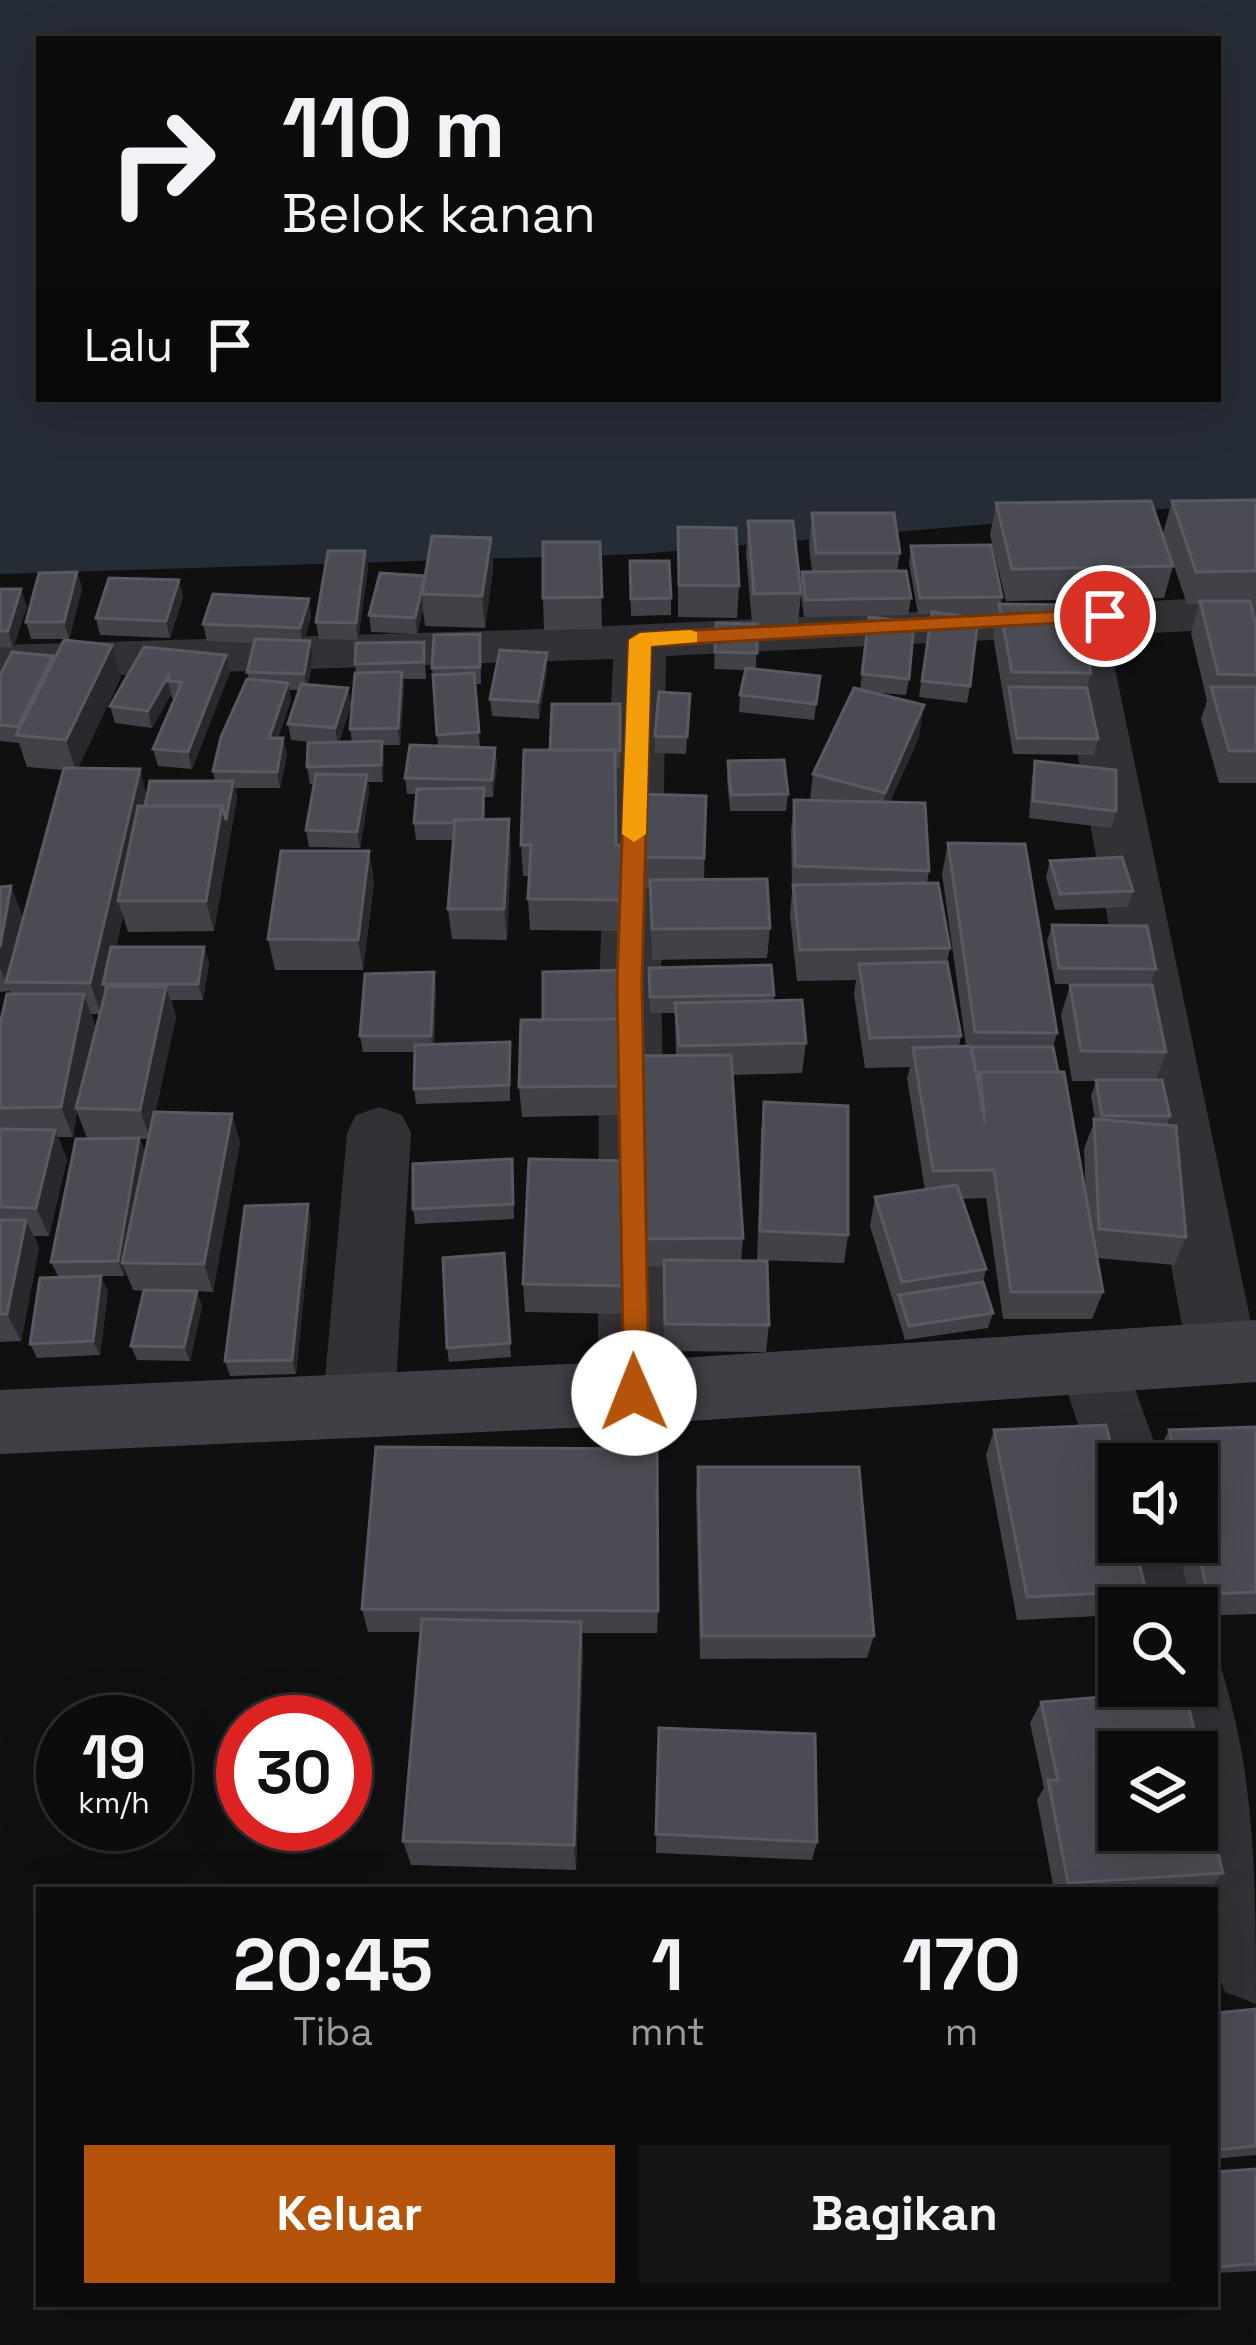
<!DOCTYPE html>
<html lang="id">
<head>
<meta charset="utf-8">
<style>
  body { margin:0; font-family:"Space Grotesk",sans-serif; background:#151516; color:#f1f3f6; height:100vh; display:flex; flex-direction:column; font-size:45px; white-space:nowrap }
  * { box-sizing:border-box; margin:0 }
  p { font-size:39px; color:#9a9b9d }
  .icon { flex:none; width:66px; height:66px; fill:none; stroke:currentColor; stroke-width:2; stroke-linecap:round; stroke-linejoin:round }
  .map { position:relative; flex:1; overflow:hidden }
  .side { position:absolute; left:36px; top:1887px; width:1182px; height:420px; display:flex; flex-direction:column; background:#0c0c0d; border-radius:0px; box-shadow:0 12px 48px #0002,0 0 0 3px #2c2c2e }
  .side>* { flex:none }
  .hud { position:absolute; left:36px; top:36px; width:1185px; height:366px; border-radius:0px; box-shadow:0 12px 48px #0002,0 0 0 3px #2c2c2e; background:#0c0c0d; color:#f1f3f6; overflow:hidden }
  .tools { position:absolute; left:1098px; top:1443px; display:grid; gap:24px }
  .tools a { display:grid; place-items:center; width:120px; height:120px; border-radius:0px; background:#0c0c0d; box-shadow:0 12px 48px #0002,0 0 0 3px #2c2c2e; font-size:60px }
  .speed { position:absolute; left:36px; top:1695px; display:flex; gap:24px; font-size:60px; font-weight:700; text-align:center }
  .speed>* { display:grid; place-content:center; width:156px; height:156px; border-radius:50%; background:#0c0c0d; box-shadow:0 12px 48px #0002,0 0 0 3px #2c2c2e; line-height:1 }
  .speed small { font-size:30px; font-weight:400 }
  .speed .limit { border:18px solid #d22; background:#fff; color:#111 }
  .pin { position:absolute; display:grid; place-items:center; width:102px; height:102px; color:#fff; margin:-51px; border:6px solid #fff; border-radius:50%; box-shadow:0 3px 12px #0007 }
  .me { position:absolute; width:132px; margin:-66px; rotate:359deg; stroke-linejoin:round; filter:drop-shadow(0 0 9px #0008) }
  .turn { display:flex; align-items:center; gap:42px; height:252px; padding:0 48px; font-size:54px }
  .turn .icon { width:156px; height:156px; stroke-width:2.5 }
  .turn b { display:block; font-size:84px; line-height:102px }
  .then { display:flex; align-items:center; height:114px; padding:0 48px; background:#0003; gap:24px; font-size:45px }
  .eta { display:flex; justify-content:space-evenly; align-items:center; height:204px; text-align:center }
  .eta b { font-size:72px; font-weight:700; line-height:84px }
  .primary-button { display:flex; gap:24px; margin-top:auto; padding:24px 48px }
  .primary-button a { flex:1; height:138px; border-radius:0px; background:#b45309; color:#fff; font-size:48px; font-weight:700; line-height:138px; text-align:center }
  .primary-button a+a { background:#151516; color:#f1f3f6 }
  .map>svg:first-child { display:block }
  .water { fill:#262c35; fill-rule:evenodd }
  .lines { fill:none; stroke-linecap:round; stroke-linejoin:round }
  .street { fill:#313136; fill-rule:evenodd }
  .secondary { fill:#3f3f46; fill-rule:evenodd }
  .wall { fill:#414147; fill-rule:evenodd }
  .shaded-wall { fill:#29292d }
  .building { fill:#4b4c53; stroke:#595962; stroke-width:3 }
  .route { fill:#b45309; stroke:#753606; stroke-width:3 }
  .slow { fill:#f59e0b }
</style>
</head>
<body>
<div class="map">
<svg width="1256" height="2345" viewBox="0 0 1256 2345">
  <rect width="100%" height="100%" fill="#101011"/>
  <path class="water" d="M0,0H1256V501L640,554L0,574ZM39,39H1218V399H39Z"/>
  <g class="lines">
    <g class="street">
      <path d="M1256,596V628L1108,635L1256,1347L1247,1375L1222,1384L1197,1375L1187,1353L1056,637L666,656L661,983L670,1393L659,1415L634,1425L609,1415L598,1393L599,983L613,659L0,679V645L518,630Z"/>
      <path d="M379,1107L402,1115L411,1133L395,1402L384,1424L359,1434L334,1424L323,1402L347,1133L356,1115Z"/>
      <path d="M1092,1330L1117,1339L1162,1464H1119V1495L1099,1487L1057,1361L1067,1339Z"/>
      <path d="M1119,1525V1542H1187L1208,1608L1197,1632V1608H1130L1111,1542Z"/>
      <path d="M1197,1650L1218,1659C1256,1771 1256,1885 1256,2004L1225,1992L1215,1966V1890H1197L1183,1830H1197V1752H1165L1150,1686H1197Z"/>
    </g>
    <path class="secondary" d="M1256,1320V1382L634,1425L0,1454V1390L634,1361Z"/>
  </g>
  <g class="wall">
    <path d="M1256,500V783H1219L1201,719L1207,701L1191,633L1199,604H1187L1163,533L1172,501Z"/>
    <path d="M996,503L1173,566L1164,598L1006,601L990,535Z"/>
    <path d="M812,513L900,553L897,571L911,598L908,615L804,617L800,589L802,572H812L809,545Z"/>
    <path d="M748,521L801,593L798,625L757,626L756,669L820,676L814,720L739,712L740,695L746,670L714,669L716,623L752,624L746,553Z"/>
    <path d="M678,527L739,586L737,618L678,617Z"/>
    <path d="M491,538L493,570L485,628L425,626L423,610L417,634L371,632L369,615L425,576Z"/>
    <path d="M600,542L602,629L544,630L543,598Z"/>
    <path d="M911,546L1002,597L1001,604L1091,673L1087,688L1098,739L1094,755L1013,754L993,636L998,614H946L970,686L967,703L919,697L931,614H918L909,563Z"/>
    <path d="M630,561L671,598V615L631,616Z"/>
    <path d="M368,567L358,640L319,639L316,622Z"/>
    <path d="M77,572L82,589L69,639H31L26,622Z"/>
    <path d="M179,580L183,597L170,638L100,635L96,618Z"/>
    <path d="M0,589L27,606L13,648L0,647Z"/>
    <path d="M311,616L304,641L313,658L308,685L348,688L351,705L339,742H352L350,729L356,673L355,664L424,642L426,679H403L404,689L400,745H382L383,782H368L369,792L360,848L309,847L306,830L315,784H310L307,767L319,743L291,740L288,724L299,690H289L291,700L278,738H283L287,755L280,788H235L237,797L214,931L128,932L123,916L116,947H204L209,963L203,1000H171L176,1017L155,1112L232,1114L240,1143L213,1292L195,1291L202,1306L190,1361L137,1360L131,1346L144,1291L133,1290L125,1270L124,1276H58L51,1262L116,1138H87L77,1112L73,1137H58L67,1159L49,1236H34L39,1248L21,1341L0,1342V1024L11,994L10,991L0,992V887L23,917L21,930L63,770L27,767L19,743L0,741V675L54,660L121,677L78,768L147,796L215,781L213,771L249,679L247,672L254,643L207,641L203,624ZM91,1014H100L87,1064L95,1025ZM140,1139H148L145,1153Z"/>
    <path d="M869,617L909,679L906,695L868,692L919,737L890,802L929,871L927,883L950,948L947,963L961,1036L959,1046H966L942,874L948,843L1057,1033L1053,1047L1058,1072L1086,1198L1084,1149L1095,1119L1091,1096L1096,1081H1072L1061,1015L1070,985L1166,1052L1156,1080L1170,1116L1167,1125L1186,1237L1174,1265L1097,1258L1103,1292L1092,1319H1003L986,1198L962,1199L986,1269L983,1282L993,1313L988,1328L905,1340L870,1226L875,1197L925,1190L907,1078L910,1067L865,1068L854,994L856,980L797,981L790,916L792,890L791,831L794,800H810L813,774L860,690Z"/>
    <path d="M480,634L481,684H475L480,747L495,748L497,764L493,797H485V820L511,851L507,940L452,939L448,909L453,840H416L414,823L417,794H407L405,778L438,746L432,668Z"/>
    <path d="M226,655L230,672L192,769L158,766L153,749L175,698H172L171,694L152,728L115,723L110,706Z"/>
    <path d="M547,670L539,719L492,716L490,699Z"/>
    <path d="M690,694L686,754L655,753V736Z"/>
    <path d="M620,704V768H615L616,845H624V931L530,930L528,899L529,876H523L521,845L550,750Z"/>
    <path d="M728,761L788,794L786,811H730L727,778Z"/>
    <path d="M1035,761L1116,811L1111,828L1029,818L1032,778Z"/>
    <path d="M706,796L704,880L770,928L767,958L652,960L650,888H635V857Z"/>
    <path d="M369,851L374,883L363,970H275L268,939Z"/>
    <path d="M1050,861L1133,891L1128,907L1055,910L1046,877Z"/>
    <path d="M1052,925L1156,969L1150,985L1055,984L1047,941Z"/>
    <path d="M649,968L774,995V1001L806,1043L802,1073L733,1075L743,1238L741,1261L769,1325L766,1352L664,1351V1266L636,1267L633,1085L676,1055L675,1013H650Z"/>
    <path d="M626,970L628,1039L621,1040L622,1115L522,1117L519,1087L543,1020Z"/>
    <path d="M436,988L434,1044L510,1042V1101L416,1104L414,1089L415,1052H363L360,1036Z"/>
    <path d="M764,1102L848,1235L844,1263L757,1260L761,1132Z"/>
    <path d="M630,1161L628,1314L525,1312L523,1284Z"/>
    <path d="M513,1174L514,1219L415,1224L413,1209Z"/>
    <path d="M311,1220L296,1374L230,1376L225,1361Z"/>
    <path d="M504,1253L511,1357L449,1362L447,1348Z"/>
    <path d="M108,1291L100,1355L37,1358L30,1344Z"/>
    <path d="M1256,1427V1614L1197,1616V1608H1192L1177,1542H1197V1464H1158L1156,1456L1169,1430Z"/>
    <path d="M994,1430L1146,1591L1136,1608H1119V1615L1017,1620L986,1455Z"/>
    <path d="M698,1467L874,1636L867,1658L700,1659L696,1492Z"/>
    <path d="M362,1609L658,1611L657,1633H582L583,1653L576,1870L411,1865L403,1841L420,1632H368Z"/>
    <path d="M1184,1690L1204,1767L1198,1774L1223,1873L1207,1890H1054L1037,1800L1044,1788L1030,1723L1041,1702ZM1119,1752H1197V1830H1119Z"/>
    <path d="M659,1728L817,1842L812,1860L656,1853Z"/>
    <path d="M1256,2009V2155L1215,2159V2013Z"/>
    <path d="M1256,2169V2271L1215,2273V2172Z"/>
  </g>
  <g class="shaded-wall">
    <path d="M491,538L493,570L485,628L482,596Z"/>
    <path d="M365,551L368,567L358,640L356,623Z"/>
    <path d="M77,572L82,589L69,639L64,622Z"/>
    <path d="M179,580L183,597L170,638L166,621Z"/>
    <path d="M21,589L27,606L13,648L8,631Z"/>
    <path d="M422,594L423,610L417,634L415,618Z"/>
    <path d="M309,599L311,616L303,645L300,628Z"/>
    <path d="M310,641L313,658L307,691L304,674Z"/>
    <path d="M112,645L121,677L76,772L66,740Z"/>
    <path d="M547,653V670L539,719L538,702Z"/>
    <path d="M226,655L230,672L192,769L188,752Z"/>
    <path d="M53,656L58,673L20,736L18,727Z"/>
    <path d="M402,672L404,689L400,745L398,728Z"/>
    <path d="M169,674L168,681L171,694L152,728L148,711Z"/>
    <path d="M288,683L291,700L272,754L269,738Z"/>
    <path d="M348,688L351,705L338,744L335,728Z"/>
    <path d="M924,705L919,737L880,825L885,793Z"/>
    <path d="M283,738L287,755L280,788L277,772Z"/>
    <path d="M382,741L384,758L383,782L381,765Z"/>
    <path d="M495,748L497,764L493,797L492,780Z"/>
    <path d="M140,769L148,801L118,901L123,916L107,984H103L105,993L101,1014L90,983Z"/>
    <path d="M367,775L369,792L360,848L357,832Z"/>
    <path d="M233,781L237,797L214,931L206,901L222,806Z"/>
    <path d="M509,819L511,851L507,940L504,909Z"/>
    <path d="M369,851L374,883L363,970L358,940Z"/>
    <path d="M11,886L23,917L11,982H6L10,992L0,968V947Z"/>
    <path d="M204,947L209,963L203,1000L198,984Z"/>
    <path d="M434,972L436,988L433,1052L431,1036Z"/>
    <path d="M166,987L176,1017L150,1139L140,1110Z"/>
    <path d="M84,994L95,1025L78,1108H76L77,1112L73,1137L61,1107Z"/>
    <path d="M232,1114L240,1143L213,1292L204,1264Z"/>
    <path d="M55,1130L67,1159L49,1236L36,1208Z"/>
    <path d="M139,1138L145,1153L122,1263L125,1270L124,1276L118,1261Z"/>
    <path d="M308,1204L311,1220L296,1374L292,1360Z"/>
    <path d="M26,1220L39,1248L21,1341L7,1314Z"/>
    <path d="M101,1276L108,1291L100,1355L93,1341Z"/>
    <path d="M197,1291L202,1306L190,1361L184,1347Z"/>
    <path d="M581,1622L583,1653L576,1870L574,1845Z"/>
  </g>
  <g class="building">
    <path d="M1256,500V571L1196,572L1172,501Z"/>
    <path d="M1151,501L1173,566L1012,569L996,503Z"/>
    <path d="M812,513H894L900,553H816Z"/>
    <path d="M748,521H793L801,593L754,594Z"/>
    <path d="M678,527L736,528L739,586L679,585Z"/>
    <path d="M432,536L491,538L482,596L422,594Z"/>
    <path d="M543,542H600L602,597L543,598Z"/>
    <path d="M991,545L1002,597L920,598L911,546Z"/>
    <path d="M328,551H365L356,623L316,622Z"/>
    <path d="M630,561H669L671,598L631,599Z"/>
    <path d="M906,571L911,598L806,600L802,572Z"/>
    <path d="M77,572L64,622H26L39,573Z"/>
    <path d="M380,573L425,576L415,618L369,615Z"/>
    <path d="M109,578L179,580L166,621L96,618Z"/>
    <path d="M0,589H21L8,631H0Z"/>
    <path d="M213,594L309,599L300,628L203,624Z"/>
    <path d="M1200,601H1250L1256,625V675L1218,674Z"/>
    <path d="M999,604L1076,605L1091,673L1012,672Z"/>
    <path d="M932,612L978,618L970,686L922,681Z"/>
    <path d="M869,617L914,622L909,679L862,674Z"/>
    <path d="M716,623L757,624V653L715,652Z"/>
    <path d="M480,634V667L432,668L434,635Z"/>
    <path d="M255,639L310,641L304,674L247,672Z"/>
    <path d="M64,640L112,645L66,740L16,735Z"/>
    <path d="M424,642V662L355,664L356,643Z"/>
    <path d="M144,647L226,655L188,752L153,749L182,682L168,681L169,674L148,711L110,706Z"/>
    <path d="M500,650L547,653L538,702L490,699Z"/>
    <path d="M12,652L53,656L18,727L0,725V675Z"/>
    <path d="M746,668L820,676L816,704L740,695Z"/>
    <path d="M402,672L398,728L350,729L355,673Z"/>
    <path d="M474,673L479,732L437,735L433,675Z"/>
    <path d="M247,679L288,683L269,738H283L277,772L213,771L221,737Z"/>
    <path d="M301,684L348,688L335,728L288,724Z"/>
    <path d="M1009,687L1087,688L1098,739L1017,738Z"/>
    <path d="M1211,687H1256V751H1229Z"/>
    <path d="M854,688L924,705L885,793L813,774Z"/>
    <path d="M659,692L690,694L687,737L655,736Z"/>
    <path d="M552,704H620V751L550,750Z"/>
    <path d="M382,741L381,765L307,767L308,743Z"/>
    <path d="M410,745L495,748L492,780L405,778Z"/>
    <path d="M524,750H615L616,845H624V900L528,899L531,845H521Z"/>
    <path d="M784,760L788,794L731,795L728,761Z"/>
    <path d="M1035,761L1116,770V811L1033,801Z"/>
    <path d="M64,768L140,769L90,983L6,982Z"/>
    <path d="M316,774L367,775L357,832L306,830Z"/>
    <path d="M150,781H233L226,820L222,806H145Z"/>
    <path d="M484,788L482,820H455L454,823H414L417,789Z"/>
    <path d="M638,794L706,796L704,858L635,857Z"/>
    <path d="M794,800L925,803L929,871L795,866Z"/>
    <path d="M138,806H222L206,901H118Z"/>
    <path d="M509,819L504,909H448L455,820Z"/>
    <path d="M948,843L1025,844L1057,1033L975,1032Z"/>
    <path d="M281,851H369L358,940L268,939Z"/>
    <path d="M1122,857L1133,891L1060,894L1050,861Z"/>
    <path d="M767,879L770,928L652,929L650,880Z"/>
    <path d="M938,883L950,948L800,950L793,885Z"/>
    <path d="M11,886L0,947V887Z"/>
    <path d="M1052,925L1147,926L1156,969L1059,968Z"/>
    <path d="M111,947H204L198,984H103Z"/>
    <path d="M947,962L961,1036L870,1038L859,964Z"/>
    <path d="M771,965L774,995L650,997L649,968Z"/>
    <path d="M626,970L628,1023L620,1024V1019L543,1020V972Z"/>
    <path d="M434,972L431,1036H360L365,974Z"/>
    <path d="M1070,985H1152L1166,1052L1081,1051Z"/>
    <path d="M107,986L166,987L140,1110L76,1108Z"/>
    <path d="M7,994H84L61,1107L0,1108V1024Z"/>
    <path d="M802,1000L806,1043L679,1046L675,1003Z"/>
    <path d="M620,1019L622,1086L519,1087L521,1020Z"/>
    <path d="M510,1042L509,1085L414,1089L415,1045Z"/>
    <path d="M971,1046L985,1123L980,1072H1064L1103,1292H1011L994,1170L933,1171L913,1048Z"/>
    <path d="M971,1047H1053L1058,1072H980L978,1082Z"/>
    <path d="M731,1055L743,1238L637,1239L633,1056Z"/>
    <path d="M1096,1080H1162L1170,1116H1102Z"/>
    <path d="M764,1102L848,1106V1235L760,1231Z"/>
    <path d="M154,1112L232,1114L204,1264L122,1263Z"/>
    <path d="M1094,1119L1176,1126L1186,1237L1099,1229Z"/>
    <path d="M0,1129L55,1130L36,1208L0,1207Z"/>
    <path d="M139,1138L118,1261L51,1262L76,1139Z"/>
    <path d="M512,1159L513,1204L413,1209V1164Z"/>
    <path d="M529,1159L630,1161L628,1286L523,1284Z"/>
    <path d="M957,1185L986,1269L902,1282L875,1197Z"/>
    <path d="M308,1204L292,1360L225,1361L245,1206Z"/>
    <path d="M0,1220H26L7,1314H0Z"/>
    <path d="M504,1253L510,1343L447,1348L443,1258Z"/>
    <path d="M664,1260L767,1261L769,1325L665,1324Z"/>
    <path d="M101,1276L93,1341L30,1344L40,1278Z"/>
    <path d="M983,1282L993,1313L909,1326L899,1295Z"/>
    <path d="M144,1290L197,1291L184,1347L131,1346Z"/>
    <path d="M1106,1425L1119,1478V1542H1134L1146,1591L1027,1597L994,1430Z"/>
    <path d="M1256,1427V1592L1208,1594L1196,1542L1197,1464H1177L1169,1430Z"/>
    <path d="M376,1447L657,1449L658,1611L362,1609Z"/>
    <path d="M698,1467H859L874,1636H702Z"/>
    <path d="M422,1619L581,1622L574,1845L403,1841Z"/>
    <path d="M1184,1690L1204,1767L1197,1768V1752H1119V1830H1197V1770L1223,1873L1068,1883L1048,1780H1058L1041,1702Z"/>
    <path d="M659,1728L815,1734L817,1842L656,1834Z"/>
    <path d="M1256,2009V2146L1215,2150V2013Z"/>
    <path d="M1256,2169V2264L1215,2267V2172Z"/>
  </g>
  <path class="route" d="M1105,609L1116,616L1113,620L651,646L642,983L649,1393L634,1406L624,1402L617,983L629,640L640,633Z"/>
  <path class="slow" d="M690,630L697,632V642L651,646L646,834L634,842L622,834L629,640L640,633Z"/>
</svg>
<div class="tools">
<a><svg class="icon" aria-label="sound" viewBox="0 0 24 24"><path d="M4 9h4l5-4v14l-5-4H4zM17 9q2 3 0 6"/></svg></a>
<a><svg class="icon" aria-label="search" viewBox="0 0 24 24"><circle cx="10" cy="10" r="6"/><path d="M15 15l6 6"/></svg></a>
<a><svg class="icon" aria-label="layers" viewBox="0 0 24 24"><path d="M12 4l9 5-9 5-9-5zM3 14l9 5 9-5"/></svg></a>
</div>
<div class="speed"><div>19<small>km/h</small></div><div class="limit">30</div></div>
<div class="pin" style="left:1105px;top:616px;background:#d93025"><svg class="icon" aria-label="arrive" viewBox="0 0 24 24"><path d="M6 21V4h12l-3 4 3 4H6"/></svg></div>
<svg class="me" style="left:634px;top:1393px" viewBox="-20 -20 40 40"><circle r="19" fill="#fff"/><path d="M0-13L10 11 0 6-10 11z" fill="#b45309"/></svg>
<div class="hud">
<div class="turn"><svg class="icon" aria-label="right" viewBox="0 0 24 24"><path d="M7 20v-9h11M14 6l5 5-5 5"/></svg><div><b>110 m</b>Belok kanan</div></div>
<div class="then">Lalu<svg class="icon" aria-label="arrive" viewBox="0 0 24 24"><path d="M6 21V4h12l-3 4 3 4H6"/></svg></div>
</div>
<section class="side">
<div class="eta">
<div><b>20:45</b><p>Tiba</p></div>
<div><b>1</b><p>mnt</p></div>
<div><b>170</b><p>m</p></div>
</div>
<div class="primary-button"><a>Keluar</a><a>Bagikan</a></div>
</section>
</div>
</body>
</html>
